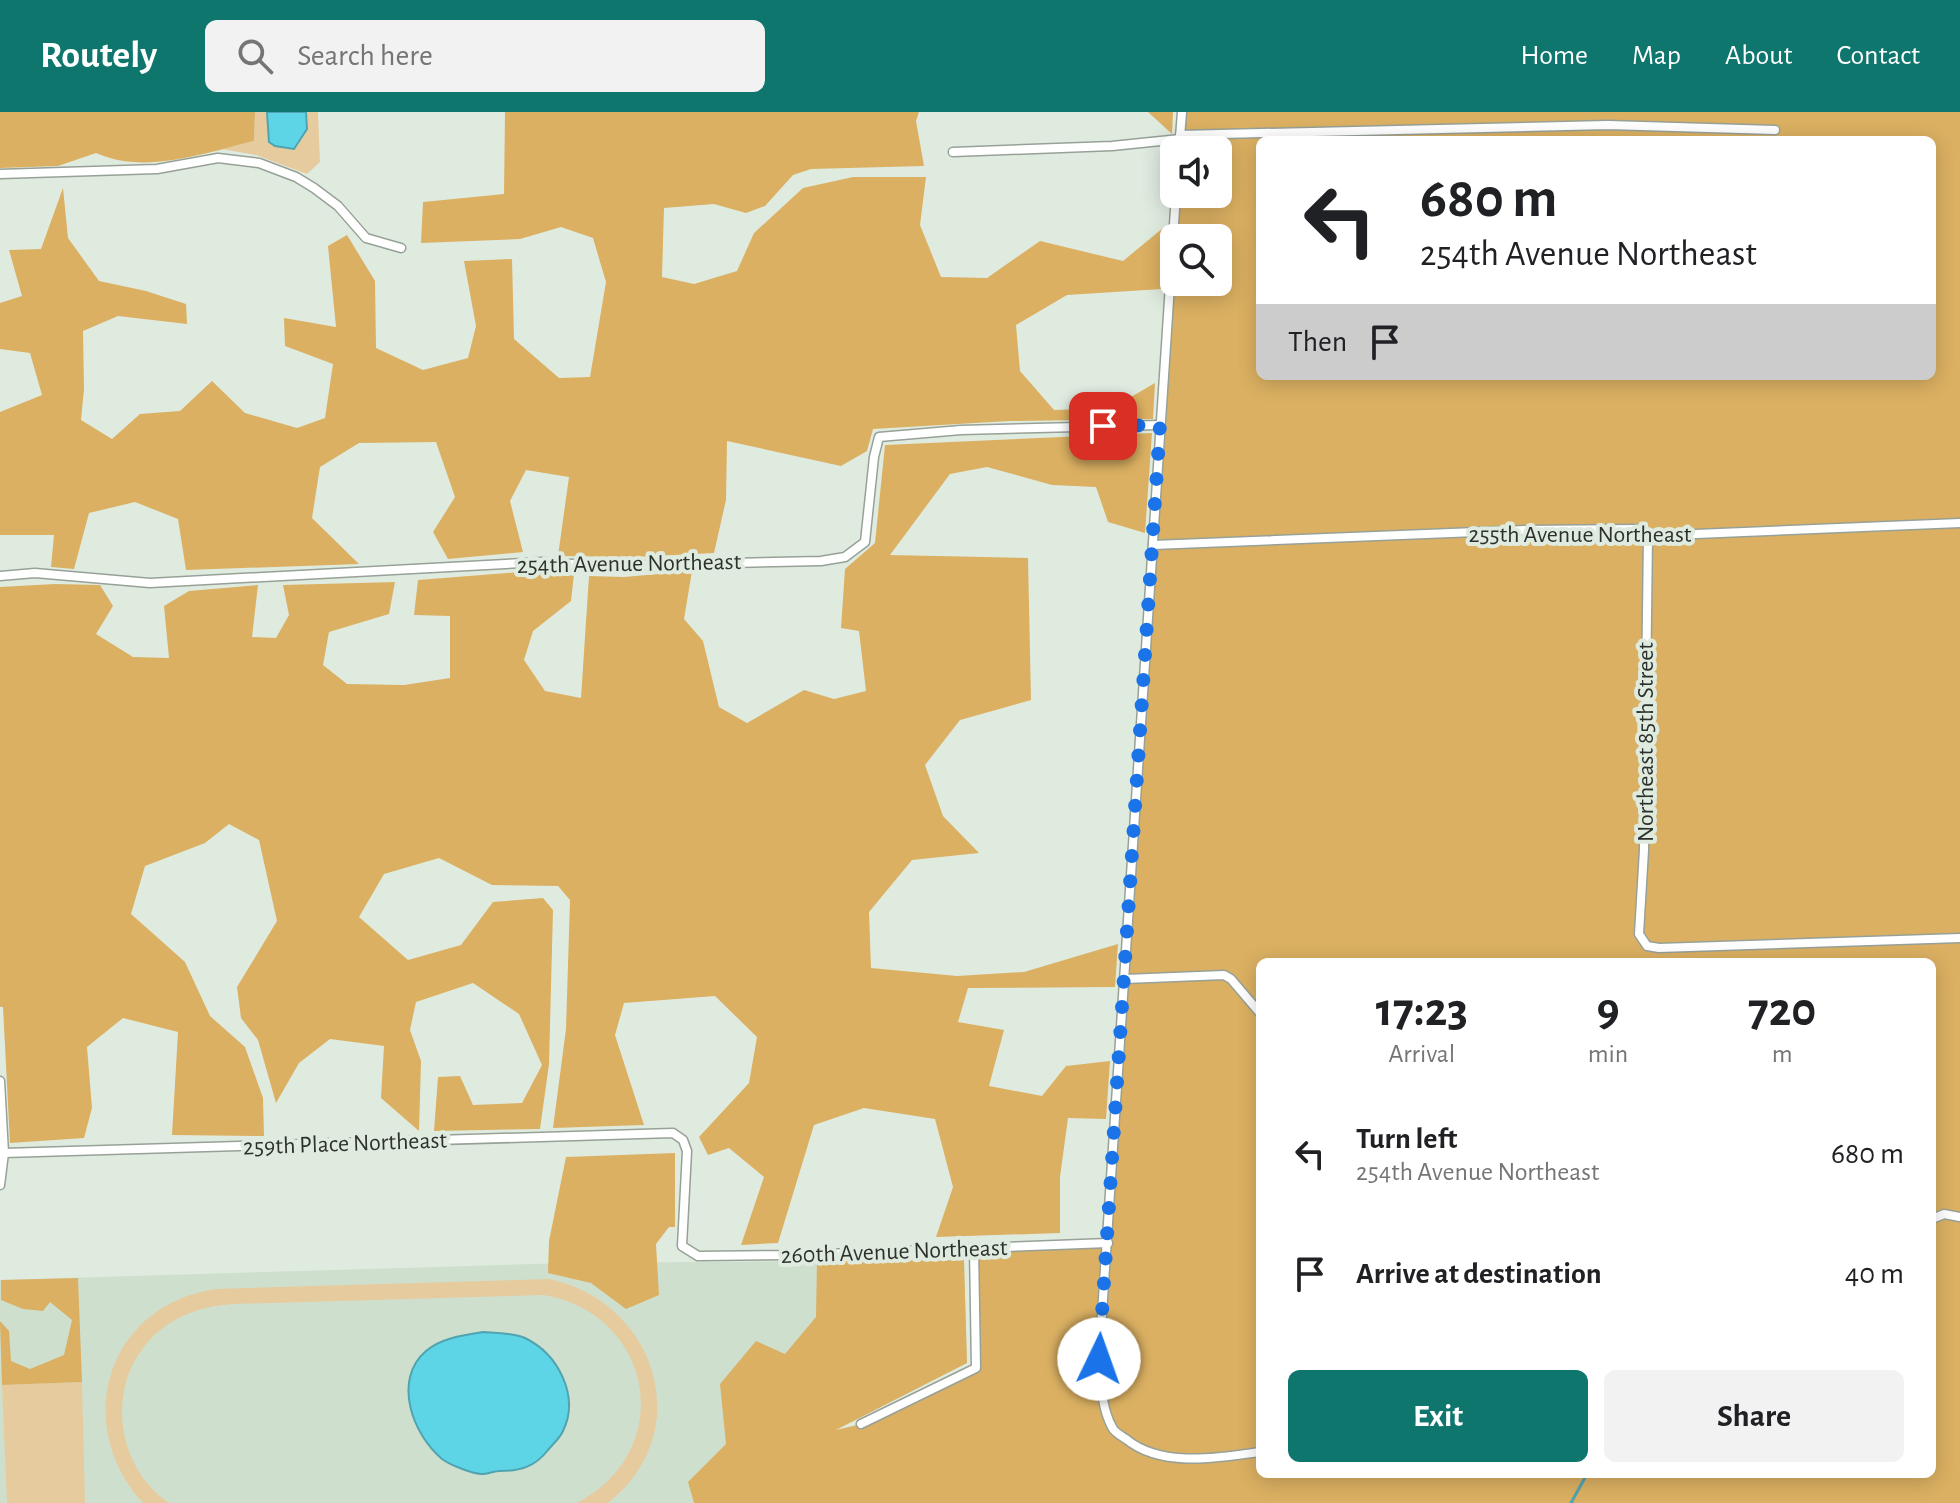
<!DOCTYPE html>
<html lang="en">
<head>
<meta charset="utf-8">
<style>
  body { margin:0; font-family:"Alegreya Sans",sans-serif; background:#f2f2f2; color:#202124; height:100vh; display:flex; flex-direction:column; font-size:30px; white-space:nowrap }
  * { box-sizing:border-box; margin:0 }
  p { font-size:26px; color:#757577 }
  .icon { flex:none; width:44px; height:44px; fill:none; stroke:currentColor; stroke-width:2; stroke-linecap:round; stroke-linejoin:round }
  .map { position:relative; flex:1; overflow:hidden }
  .side { position:absolute; left:1256px; top:846px; width:680px; height:520px; display:flex; flex-direction:column; background:#fff; border-radius:12px; box-shadow:0 4px 20px #0003 }
  .side>* { flex:none }
  .hud { position:absolute; left:1256px; top:24px; width:680px; height:244px; border-radius:12px; box-shadow:0 4px 20px #0003; background:#fff; color:#202124; overflow:hidden }
  .controls { position:absolute; left:1160px; top:24px; display:grid; gap:16px }
  .controls a { display:grid; place-items:center; width:72px; height:72px; border-radius:12px; background:#fff; box-shadow:0 4px 20px #0003; font-size:40px }
  .pin { position:absolute; display:grid; place-items:center; width:68px; height:68px; color:#fff; margin:-34px; border-radius:16px; box-shadow:0 4px 12px #0006 }
  .me { position:absolute; width:88px; margin:-44px; rotate:3deg; stroke-linejoin:round; filter:drop-shadow(0 0 6px #0008) }
  .turn { display:flex; align-items:center; gap:28px; height:168px; padding:0 32px; font-size:36px }
  .turn .icon { width:104px; height:104px; stroke-width:2.5 }
  .turn b { display:block; font-size:56px; line-height:68px }
  .then { display:flex; align-items:center; height:76px; padding:0 32px; background:#0003; gap:16px; font-size:30px }
  .eta { display:flex; justify-content:space-evenly; align-items:center; height:136px; text-align:center }
  .eta b { font-size:48px; font-weight:600; line-height:56px }
  .action { display:flex; gap:16px; margin-top:auto; padding:16px 32px }
  .action a { flex:1; height:92px; border-radius:12px; background:#0f766e; color:#fff; font-size:32px; font-weight:600; line-height:92px; text-align:center }
  .action a+a { background:#f2f2f2; color:#202124 }
  ul { padding:0; list-style:none }
  li { display:flex; align-items:center; gap:24px; height:120px; padding:0 32px }
  li div { flex:1 }
  li b { display:block; font-size:30px }
  li em { font-style:normal }
  header { display:flex; align-items:center; gap:48px; box-sizing:border-box; height:112px; padding:0 40px; background:#0f766e; color:#fff }
  header strong { font-size:38px }
  nav { display:flex; gap:44px; margin-inline-start:auto; font-size:28px }
  .search { width:560px; height:72px; background:#f2f2f2; display:flex; align-items:center; gap:20px; box-sizing:border-box; padding:0 28px; border-radius:12px; color:#757577; font-size:30px }
  .map>svg:first-child { display:block }
  .built { fill:#cfdfce }
  .green { fill:#e6cb9e }
  .forest { fill:#dbb062; fill-rule:evenodd }
  .water { fill:#5ed5e7; stroke:#4fa4af; stroke-width:2 }
  .lines { fill:none; stroke-linecap:round; stroke-linejoin:round }
  .stream { stroke:#4fa4af; stroke-width:3 }
  .minor-casing { stroke:#97a197; stroke-width:11 }
  .minor { stroke:#fff; stroke-width:8 }
  .route { stroke:#1a73e8; stroke-width:14; stroke-dasharray:0 25.2 }
  .labels { text-anchor:middle; stroke-width:8; stroke-linejoin:round; paint-order:stroke }
  .street-label { font-size:24px; fill:#2d312d; stroke:#e0ebe0 }
</style>
</head>
<body>
<header>
<strong>Routely</strong>
<div class="search"><svg class="icon" aria-label="search" viewBox="0 0 24 24"><circle cx="10" cy="10" r="6"/><path d="M15 15l6 6"/></svg>Search here</div>
<nav><a>Home</a><a>Map</a><a>About</a><a>Contact</a></nav>
</header>
<div class="map">
<svg width="1960" height="1391" viewBox="0 0 1960 1391">
  <rect width="100%" height="100%" fill="#e0ebe0"/>
  <path class="built" d="M964,1148L967,1251L832,1319L737,1391H0V1168L564,1151Z"/>
  <g class="green">
    <path d="M255,0H318L320,50L307,62L256,43L221,37L254,29Z"/>
    <path d="M549,1167C657,1190 698,1320 608,1391H577C677,1339 655,1203 544,1183L233,1192C207,1194 184,1200 163,1216C105,1260 110,1350 169,1391H143C71,1312 107,1193 216,1177Z"/>
    <path d="M82,1270L85,1391H7L2,1273Z"/>
  </g>
  <g class="forest">
    <path d="M0,0H255L254,29C204,41 145,63 96,41L58,54L0,56Z"/>
    <path d="M505,0H919L916,9L924,54L811,57L793,63L765,94L746,101L714,92L664,96L662,165L694,172L737,159L754,121L803,76L853,65H926L920,113L941,165L987,166L1040,129L1123,149L1163,116L1162,177L1067,183L1016,213L1020,259L1054,298L1112,296L1155,271L1153,307L1009,309L873,317L867,339L841,354L727,329L726,388L714,441L636,445L558,444L569,365L526,358L510,389L523,440L448,447L433,420L455,385L436,330L359,331L320,355L312,406L359,452L186,458L178,407L135,390L89,401L74,457L51,455L54,423H0V300L42,283L30,241L0,237V191L22,184L9,138L41,137L63,76L68,126L99,169L146,179L186,192L187,212L118,204L83,219L84,277L81,308L112,327L140,302L180,299L212,269L245,301L297,316L325,306L333,252L285,234L284,206L336,215L328,134L347,123L375,169L376,236L423,258L468,246L476,214L464,149L512,147L514,227L559,266L590,265L606,170L593,126L561,115L520,127L421,131L423,90L504,82Z"/>
    <path d="M1148,0H1173L1172,22Z"/>
    <path d="M1182,0H1960V1391H694L688,1370L726,1332L720,1272L756,1229L785,1242L816,1205L817,1149L964,1148L967,1251L836,1318L861,1312L976,1256L974,1136L1108,1131L1176,82H1218V38H1179ZM1260,28H1932V264H1260ZM1174,126H1218V170H1174ZM1260,850H1932V1362H1260Z"/>
    <path d="M1152,321L1145,421L1108,410L1096,375L1052,373L987,355L950,362L890,443L1028,446L1031,588L960,608L925,653L943,704L979,741L912,748L869,800L871,856L957,864L1024,860L1118,832L1115,875L968,876L958,910L1004,918L989,974L1042,984L1066,954L1110,949L1106,1007L1068,1006L1060,1065V1121L936,1125L953,1075L935,1007L864,996L814,1013L778,1131L741,1133L764,1065L729,1036L708,1043L699,1025L749,971L757,925L715,884L624,891L615,923L644,1013L553,1016L566,917L570,788L558,774L492,773L439,746L384,762L359,805L408,848L461,833L493,790L543,786L553,798L549,952L540,1017L434,1019L438,965L460,964L473,993L522,991L542,953L519,902L473,871L416,890L410,918L421,949L419,1019L381,986L384,934L330,927L299,951L276,991L258,928L241,906L237,875L277,809L259,728L229,712L205,731L145,754L131,802L185,850L210,904L245,935L263,986L264,1024L172,1023L178,920L123,906L87,935L92,996L84,1026L10,1031L3,895H0V475L55,472L100,473L113,494L96,522L133,545L169,546L164,494L189,479L258,473L252,525L276,526L289,503L283,473L395,470L389,502L329,520L323,553L347,572L404,573L450,566V504L414,503L418,468L532,459L574,462L571,489L533,519L524,548L545,579L581,586L589,464L624,465L692,459L684,507L703,529L719,595L747,611L804,578L834,587L866,579L859,519L841,516L845,457L875,431L885,333Z"/>
    <path d="M675,1041V1115H669L656,1132L659,1183L626,1197L591,1171L548,1161L549,1129L566,1045Z"/>
    <path d="M78,1166L82,1270L2,1273L0,1209L9,1219L11,1249L30,1257L64,1243L72,1208L50,1190L43,1199L23,1197L1,1188V1168Z"/>
  </g>
  <g class="water">
    <path d="M267,0H306L307,17L294,37L275,34L269,30Z"/>
    <path d="M483,1220C496,1221 514,1221 525,1226C558,1242 580,1284 563,1319C560,1326 553,1332 548,1338C535,1355 520,1359 500,1359C494,1359 488,1362 482,1362C473,1362 450,1353 442,1347C413,1323 392,1268 426,1239C441,1226 464,1223 483,1220Z"/>
  </g>
  <g class="lines">
    <path class="stream" d="M1571,1391L1587,1362"/>
    <g class="minor-casing">
      <g id="minor">
        <path d="M1180,23L1608,13L1775,18"/>
        <path d="M1179,38L1182,0"/>
        <path d="M953,40L1112,34L1180,27"/>
        <path d="M0,62L157,57L218,46L259,51L296,65L314,76L338,94L366,126L401,136"/>
        <path d="M1176,82L1099,1247C1101,1269 1101,1295 1112,1315C1114,1320 1121,1324 1126,1327C1161,1356 1218,1346 1260,1340"/>
        <path d="M1648,424L1644,738L1639,822L1647,834L1659,836L1960,826"/>
        <path d="M1153,433L1526,418L1641,417L1648,424L1960,411"/>
        <path d="M0,464L35,461L150,471L541,450L603,454L821,449L845,445L865,430L874,345L879,325L961,318L1160,313"/>
        <path d="M1125,867L1224,863L1231,867L1260,901"/>
        <path d="M0,969L4,1041L0,1073"/>
        <path d="M4,1041L673,1021L683,1028L687,1039L682,1134L698,1144L800,1143L1108,1131"/>
        <path d="M1932,1107L1944,1102L1960,1105"/>
        <path d="M861,1312L976,1256L974,1136"/>
      </g>
    </g>
    <use href="#minor" class="minor"/>
  </g>
  <g class="lines">
    <path class="route" d="M1099,1247L1160,313L1103,314"/>
  </g>
  <g class="labels">
    <g class="street-label">
      <text x="1580" y="430">255th Avenue Northeast</text>
      <text transform="translate(629 451) rotate(-1)" y="8">254th Avenue Northeast</text>
      <text transform="translate(1645 630) rotate(-90)" y="8">Northeast 85th Street</text>
      <text transform="translate(345 1031) rotate(-2)" y="8">259th Place Northeast</text>
      <text transform="translate(894 1139) rotate(-2)" y="8">260th Avenue Northeast</text>
    </g>
  </g>
</svg>
<div class="controls">
<a><svg class="icon" aria-label="sound" viewBox="0 0 24 24"><path d="M4 9h4l5-4v14l-5-4H4zM17 9q2 3 0 6"/></svg></a>
<a><svg class="icon" aria-label="search" viewBox="0 0 24 24"><circle cx="10" cy="10" r="6"/><path d="M15 15l6 6"/></svg></a>
</div>
<div class="pin" style="left:1103px;top:314px;background:#d93025"><svg class="icon" aria-label="arrive" viewBox="0 0 24 24"><path d="M6 21V4h12l-3 4 3 4H6"/></svg></div>
<svg class="me" style="left:1099px;top:1247px" viewBox="-20 -20 40 40"><circle r="19" fill="#fff"/><path d="M0-13L10 11 0 6-10 11z" fill="#1a73e8"/></svg>
<div class="hud">
<div class="turn"><svg class="icon" aria-label="left" viewBox="0 0 24 24"><path d="M17 20v-9H6M10 6l-5 5 5 5"/></svg><div><b>680 m</b>254th Avenue Northeast</div></div>
<div class="then">Then<svg class="icon" aria-label="arrive" viewBox="0 0 24 24"><path d="M6 21V4h12l-3 4 3 4H6"/></svg></div>
</div>
<section class="side">
<div class="eta">
<div><b>17:23</b><p>Arrival</p></div>
<div><b>9</b><p>min</p></div>
<div><b>720</b><p>m</p></div>
</div>
<ul>
<li><svg class="icon" aria-label="left" viewBox="0 0 24 24"><path d="M17 20v-9H6M10 6l-5 5 5 5"/></svg><div><b>Turn left</b><p>254th Avenue Northeast</p></div><em>680 m</em></li>
<li><svg class="icon" aria-label="arrive" viewBox="0 0 24 24"><path d="M6 21V4h12l-3 4 3 4H6"/></svg><div><b>Arrive at destination</b></div><em>40 m</em></li>
</ul>
<div class="action"><a>Exit</a><a>Share</a></div>
</section>
</div>
</body>
</html>
